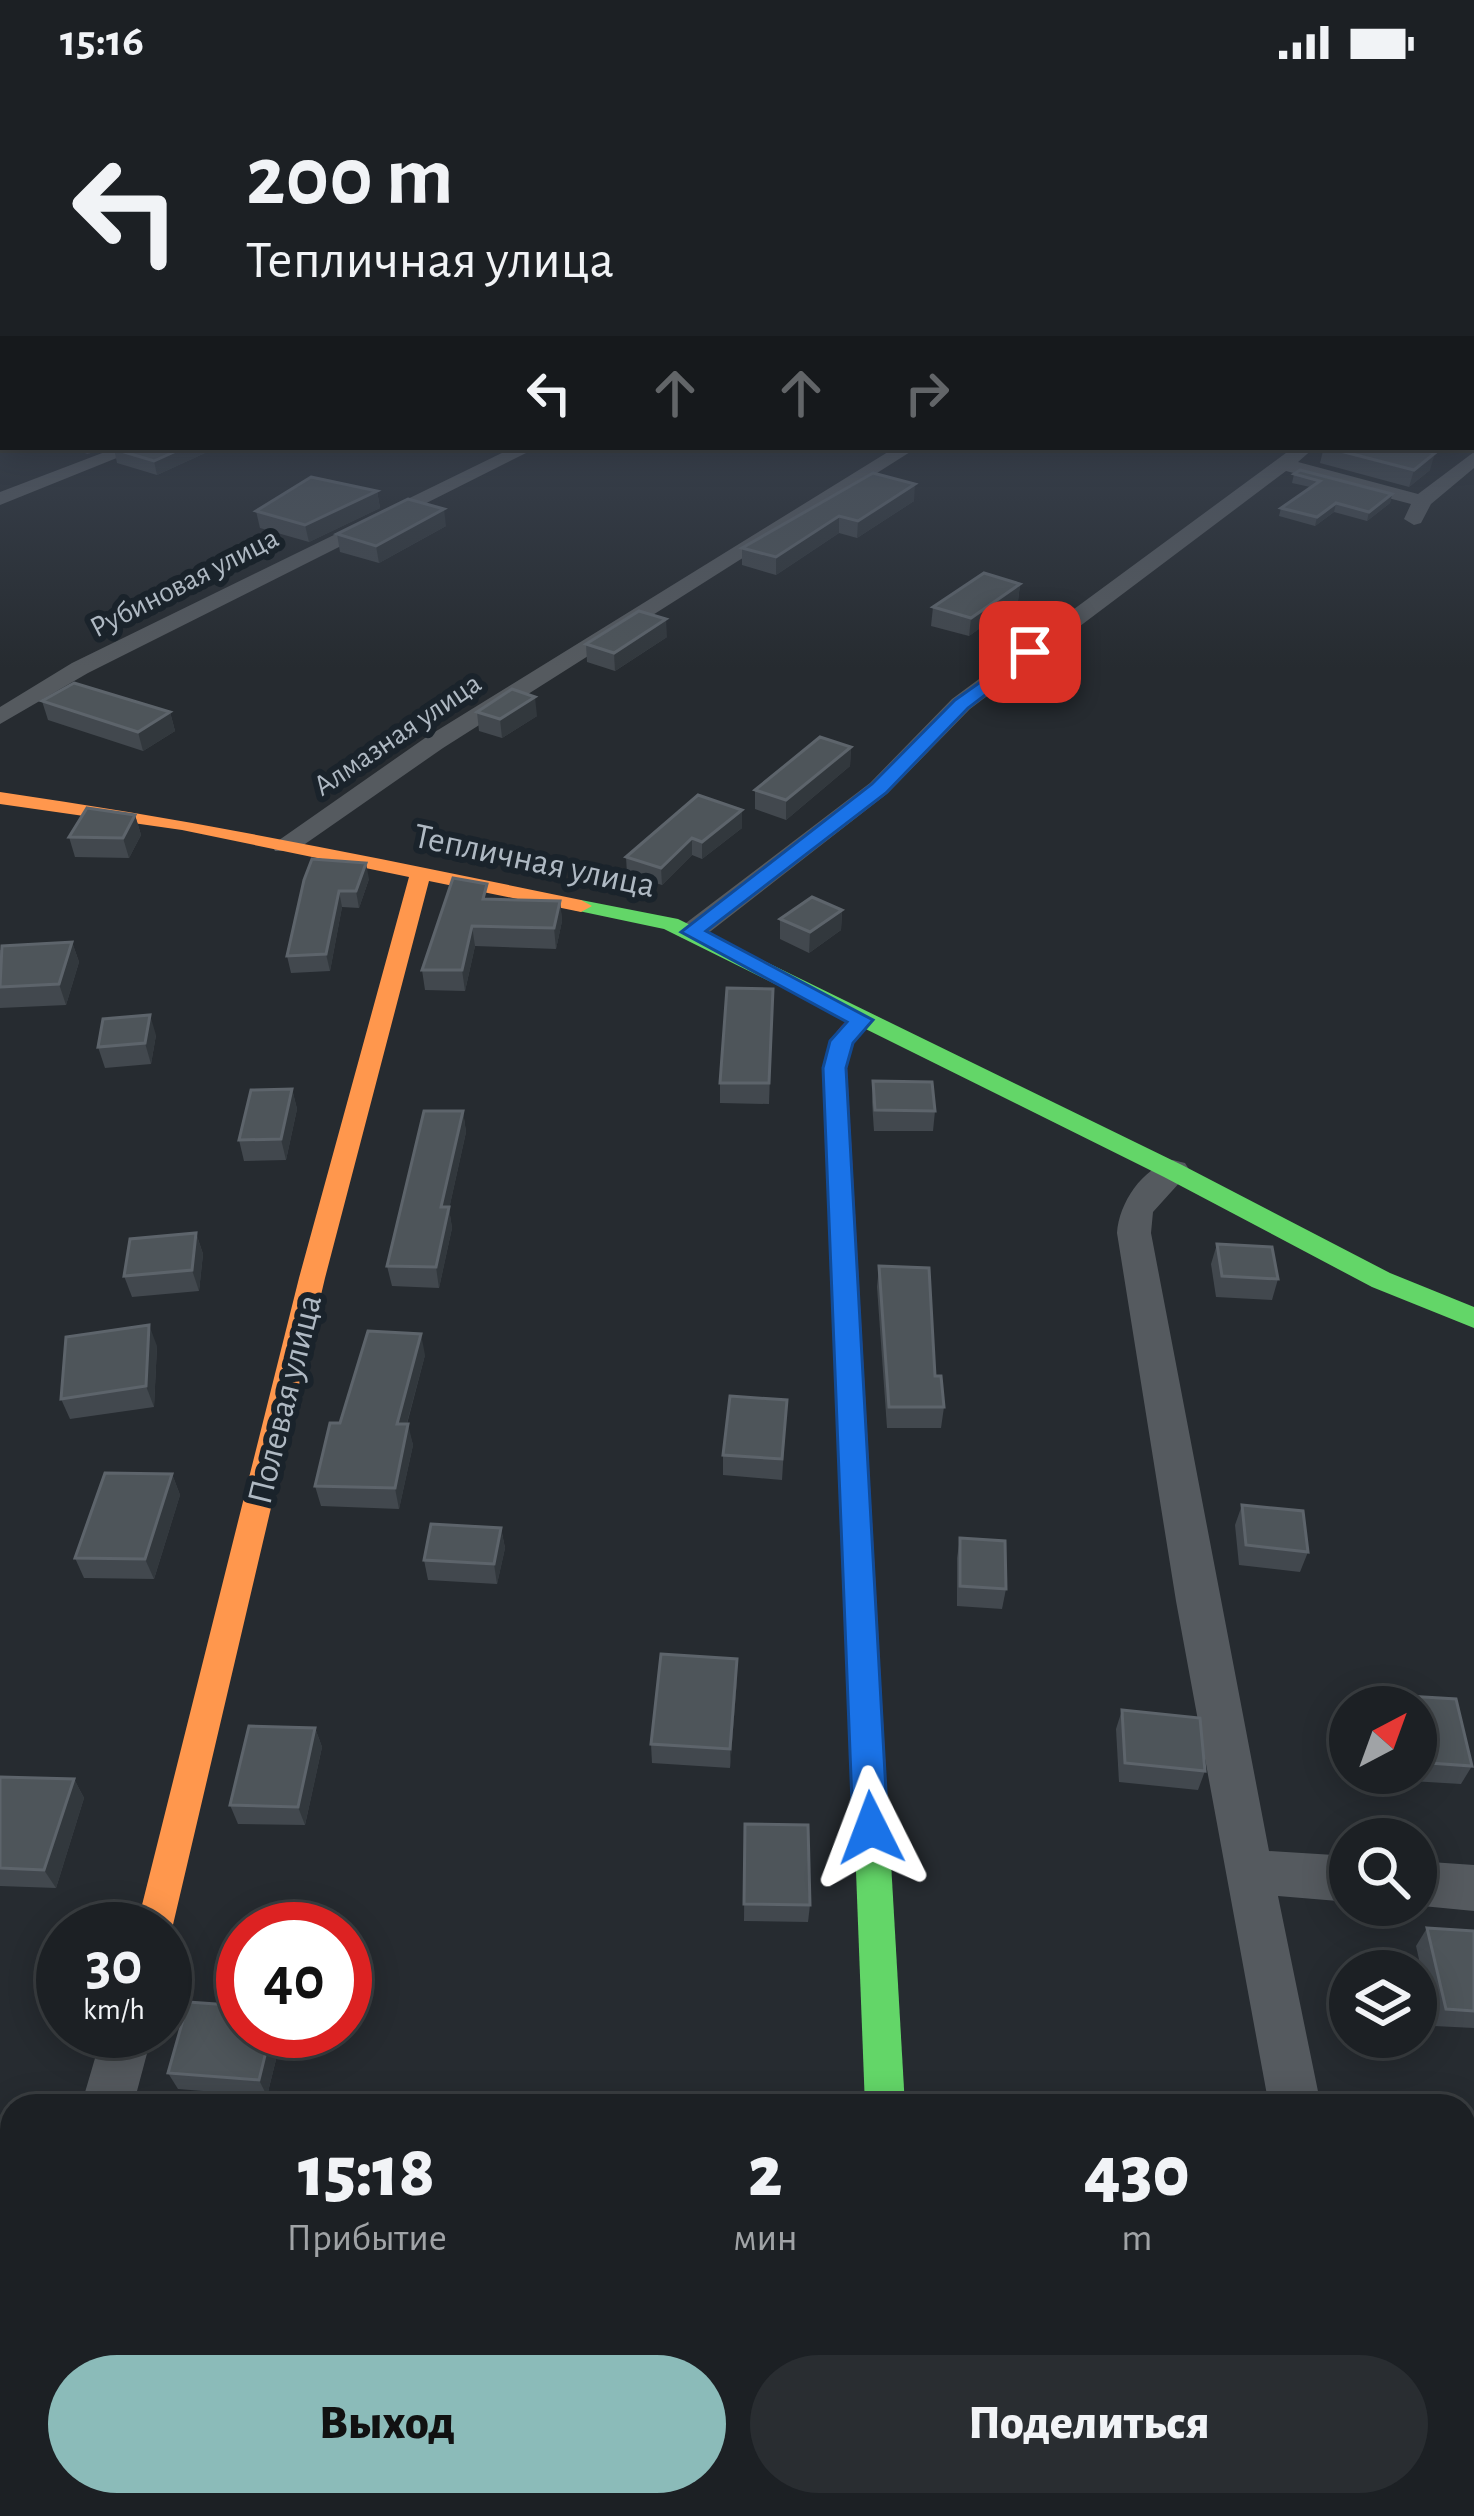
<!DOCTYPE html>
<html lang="ru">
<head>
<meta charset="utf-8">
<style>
  body { margin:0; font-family:"Alegreya Sans",sans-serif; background:#292d31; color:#f1f3f6; height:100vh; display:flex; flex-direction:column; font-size:45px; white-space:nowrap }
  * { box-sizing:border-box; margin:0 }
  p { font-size:39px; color:#a0a3a6 }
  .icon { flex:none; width:66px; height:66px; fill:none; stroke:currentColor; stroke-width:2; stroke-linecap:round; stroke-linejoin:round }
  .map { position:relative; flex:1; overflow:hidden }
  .sheet { position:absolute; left:0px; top:2010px; width:1476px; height:423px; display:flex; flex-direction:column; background:#1c2024; border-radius:36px 36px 0 0; box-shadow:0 6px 30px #0003,0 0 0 3px #3a3e41 }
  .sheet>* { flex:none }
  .top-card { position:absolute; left:0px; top:0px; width:1476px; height:366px; box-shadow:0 6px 30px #0003,0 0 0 3px #3a3e41; background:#1c2024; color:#f1f3f6; overflow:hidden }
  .needle { width:78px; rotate:41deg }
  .controls { position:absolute; left:1329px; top:1602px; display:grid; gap:24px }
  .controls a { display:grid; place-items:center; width:108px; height:108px; border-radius:50%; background:#1c2024; box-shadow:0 6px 30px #0003,0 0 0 3px #3a3e41; font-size:60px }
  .speed { position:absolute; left:36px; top:1818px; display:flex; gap:24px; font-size:60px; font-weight:700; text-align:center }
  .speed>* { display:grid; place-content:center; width:156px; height:156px; border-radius:50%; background:#1c2024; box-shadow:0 6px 30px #0003,0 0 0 3px #3a3e41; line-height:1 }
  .speed small { font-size:30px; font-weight:400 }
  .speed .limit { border:18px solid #d22; background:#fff; color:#111 }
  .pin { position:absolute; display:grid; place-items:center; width:102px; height:102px; color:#fff; margin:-51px; border-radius:24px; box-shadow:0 6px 18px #0006 }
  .me { position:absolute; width:132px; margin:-66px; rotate:357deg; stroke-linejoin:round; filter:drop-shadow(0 0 9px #0008) }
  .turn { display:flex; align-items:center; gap:42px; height:252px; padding:0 48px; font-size:54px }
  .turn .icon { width:156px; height:156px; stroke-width:2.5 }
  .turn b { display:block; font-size:84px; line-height:102px }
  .lanes { display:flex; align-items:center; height:114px; padding:0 48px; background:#0003; justify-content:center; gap:60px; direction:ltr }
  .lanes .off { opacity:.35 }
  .eta { display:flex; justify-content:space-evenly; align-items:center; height:204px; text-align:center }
  .eta b { font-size:72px; font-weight:800; line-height:84px }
  .primary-button { display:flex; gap:24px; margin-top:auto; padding:24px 48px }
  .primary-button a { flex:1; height:138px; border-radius:72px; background:#8bbbb9; color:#111; font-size:48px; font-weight:800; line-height:138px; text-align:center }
  .primary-button a+a { background:#292d31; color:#f1f3f6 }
  .status { display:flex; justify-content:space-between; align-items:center; height:84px; padding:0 60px; background:#1c2024; direction:ltr }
  .status svg { height:33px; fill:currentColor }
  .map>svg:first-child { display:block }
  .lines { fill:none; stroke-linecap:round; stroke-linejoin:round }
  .street { fill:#555a5f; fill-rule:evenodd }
  .fast { fill:#63d668; fill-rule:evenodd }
  .slow { fill:#ff974d; fill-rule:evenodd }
  .jam { fill:#b3261e; fill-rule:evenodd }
  .wall { fill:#42484e }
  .shaded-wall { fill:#32383d }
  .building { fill:#4e555a; stroke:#5d646b; stroke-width:3 }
  .route { fill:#1a73e8; stroke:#114b97; stroke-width:3 }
  .labels { text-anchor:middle; stroke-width:12; stroke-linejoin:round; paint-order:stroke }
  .far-street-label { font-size:30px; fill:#afb9c3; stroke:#1a232b }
  .street-label { font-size:36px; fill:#afb9c3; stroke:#1a232b }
</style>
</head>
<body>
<div class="status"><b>15:16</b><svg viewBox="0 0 49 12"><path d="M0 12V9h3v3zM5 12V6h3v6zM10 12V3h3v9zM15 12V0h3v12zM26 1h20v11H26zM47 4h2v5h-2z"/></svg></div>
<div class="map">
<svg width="1474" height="2432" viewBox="0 0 1474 2432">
  <rect width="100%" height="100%" fill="#262b30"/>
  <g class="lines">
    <g class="street">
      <path d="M1473,243H1474L1473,250Z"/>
      <path d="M118,363H144L0,421V408Z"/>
      <path d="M514,363H538L88,589L0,640V623L72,579Z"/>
      <path d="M896,363H918L443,664L295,767H275L272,761L425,654Z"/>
      <path d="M1294,363H1315L1298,378L1418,410L1474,368V384L1431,420L1421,439L1414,441L1404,435L1411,420L1286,387L970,625L888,709L702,854H682L678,848L682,842L870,699L952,615Z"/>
      <path d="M1173,1076L1185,1079L1190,1087L1153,1128L1151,1149L1269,1767L1350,1772V1818L1278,1812L1321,2022H1269L1176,1517L1117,1149C1119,1119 1142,1084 1173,1076Z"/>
      <path d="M1416,1777L1474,1781V1827L1412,1821H1416Z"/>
      <path d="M103,1947H153L133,2022H81Z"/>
      <path d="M12,2318V2402L0,2407V2323Z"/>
      <path d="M1464,2368L1474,2370V2430L1447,2421H1464Z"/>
      <rect x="876" y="2421" width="60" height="11"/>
      <path d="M1363,2421H1423L1426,2432H1366Z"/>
    </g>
    <g class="fast">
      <path d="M581,816L678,835L1182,1081L1390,1189L1474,1223V1244L1372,1203L1164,1093L664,845L574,826V818Z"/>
      <path d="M870,1693L882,1698L887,1709L905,2022H865L853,1709L858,1698Z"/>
    </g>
    <path class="slow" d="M0,708C196,736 388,776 581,816L592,822L581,828L429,797L325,1194L172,1845L165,1858V1845H136L299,1194L409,793L182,746L0,720Z"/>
    <path class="jam" d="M861,929L872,936L852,959L847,984L887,1709L882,1720L870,1725L858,1720L853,1709L823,984C829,960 836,938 861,929Z"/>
  </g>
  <g class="wall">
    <path d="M65,363H105L88,370Z"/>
    <path d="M218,363L157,391L117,379L114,365Z"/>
    <path d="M1324,363L1430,386L1409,403L1320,379Z"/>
    <path d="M873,389L914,417L857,454L839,449L776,491L742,481V464Z"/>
    <path d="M1294,390L1392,410L1390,419L1367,437L1334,428L1315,442L1279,432L1281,424L1310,403L1292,399Z"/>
    <path d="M377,407L380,424L309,458L260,444L256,427Z"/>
    <path d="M446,442L379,479L340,468L337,450Z"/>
    <path d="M1020,500L1018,517L969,552L931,542L933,523Z"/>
    <path d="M667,553L615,587L587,578L586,560Z"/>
    <path d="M42,617L170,628L175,647L143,667L48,636Z"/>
    <path d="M477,628L537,632L502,654L479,647Z"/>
    <path d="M851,663L850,682L786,736L755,725V706Z"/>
    <path d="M742,726V744L702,775L692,771L662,801L627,790L626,773Z"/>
    <path d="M135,731L141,751L129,774L75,773L69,753Z"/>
    <path d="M369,795L359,824L342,823L330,887L291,889L287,872L304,796Z"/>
    <path d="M488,815L560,817L562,837L556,865L475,862L465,907L425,906L422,886Z"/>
    <path d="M842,826L841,846L809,869L780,855V835Z"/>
    <path d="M72,858L79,878L66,921L0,924V866Z"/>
    <path d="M773,905L769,1020L720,1019V999Z"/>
    <path d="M156,951L151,980L105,984L98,963Z"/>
    <path d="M873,997L935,1027L933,1047H874L872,1018Z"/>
    <path d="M292,1005L297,1025L286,1076L244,1077L239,1056Z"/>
    <path d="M463,1027L466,1048L449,1125L452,1144L439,1204L392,1202L387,1182Z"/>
    <path d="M196,1149L203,1170L199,1207L132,1213L124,1192Z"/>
    <path d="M1217,1160L1278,1195L1272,1216L1216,1213L1211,1180Z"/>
    <path d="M879,1182L935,1292L944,1323L941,1344H887L877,1203Z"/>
    <path d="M157,1262L154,1323L70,1335L61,1315Z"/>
    <path d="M425,1271L407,1340L413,1361L399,1425L321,1422L315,1402L340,1339Z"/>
    <path d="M787,1316L782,1396L723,1391V1371Z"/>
    <path d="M172,1390L180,1411L154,1495L84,1494L75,1474Z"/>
    <path d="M1242,1421L1308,1468L1300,1488L1239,1481L1235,1441Z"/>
    <path d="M501,1444L505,1464L497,1500L428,1496L424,1476Z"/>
    <path d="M960,1454L1006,1505L1002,1525L957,1522V1474Z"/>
    <path d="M737,1595L730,1684L652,1679L651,1660Z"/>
    <path d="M1390,1611L1456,1615L1472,1682L1461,1700L1394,1696L1393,1689H1416V1623H1384Z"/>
    <path d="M1122,1626L1205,1687L1198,1706L1119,1698L1116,1645Z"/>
    <path d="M315,1644L322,1663L305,1741L238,1740L230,1721Z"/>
    <path d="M0,1693L74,1695L84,1714L56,1804L0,1802Z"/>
    <path d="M745,1740L810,1821L808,1838L744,1837Z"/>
    <path d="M1427,1844L1474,1847V1944L1434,1942L1416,1862Z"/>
    <path d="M243,1947H283L267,2012L178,2005L168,1989Z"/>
  </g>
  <g class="shaded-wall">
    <path d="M86,363H105L88,370Z"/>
    <path d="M185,363H218L157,391L154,377Z"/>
    <path d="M1435,369L1430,386L1409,403L1414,386Z"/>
    <path d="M915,400L914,417L857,454L858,437Z"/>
    <path d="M377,407L380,424L309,458L305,441Z"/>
    <path d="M1392,410L1390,419L1367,437L1369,428Z"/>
    <path d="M1336,419L1334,428L1315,442L1317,433Z"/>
    <path d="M444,425L446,442L379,479L376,462Z"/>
    <path d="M839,432V449L776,491V473Z"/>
    <path d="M1020,500L1018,517L969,552L971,534Z"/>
    <path d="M666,535L667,553L615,587L614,569Z"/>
    <path d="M535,613L537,632L502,654L500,635Z"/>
    <path d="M170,628L175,647L143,667L138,648Z"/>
    <path d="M851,663L850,682L786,736V716Z"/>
    <path d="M742,726V744L702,775V758Z"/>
    <path d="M135,731L141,751L129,774L123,754Z"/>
    <path d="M692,754V771L662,801L661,784Z"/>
    <path d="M366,779L369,795L359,824L356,807Z"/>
    <path d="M339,807L342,823L330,887L326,870Z"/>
    <path d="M560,817L562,837L556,865L554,844Z"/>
    <path d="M842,826L841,846L809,869L810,848Z"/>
    <path d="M472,842L475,862L465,907L462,886Z"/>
    <path d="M72,858L79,878L66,921L59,900Z"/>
    <path d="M150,931L156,951L151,980L145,959Z"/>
    <path d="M292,1005L297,1025L286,1076L281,1055Z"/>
    <path d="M463,1027L466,1048L449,1125L452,1144L439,1204L436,1183L441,1123Z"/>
    <path d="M196,1149L203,1170L199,1207L192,1186Z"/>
    <path d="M149,1241L157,1262L154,1323L146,1302Z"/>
    <path d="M421,1250L425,1271L401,1361L397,1340Z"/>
    <path d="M408,1340L413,1361L399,1425L395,1404Z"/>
    <path d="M172,1390L180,1411L154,1495L145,1475Z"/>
    <path d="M501,1444L505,1464L497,1500L494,1480Z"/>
    <path d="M737,1575V1595L730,1684V1665Z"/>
    <path d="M315,1644L322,1663L305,1741L298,1723Z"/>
    <path d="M74,1695L84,1714L56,1804L44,1786Z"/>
    <path d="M271,1947H283L267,2012L259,1996Z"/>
    <path d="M1,2102L12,2113V2125L0,2165Z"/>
  </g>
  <g class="building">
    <path d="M119,363H185L154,377L114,365Z"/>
    <path d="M1325,363H1409L1435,369L1414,386Z"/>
    <path d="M1300,386L1392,410L1369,428L1336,419L1317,433L1281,424L1320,397L1294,390Z"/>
    <path d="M873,389L915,400L858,437L839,432L776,473L742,464Z"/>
    <path d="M311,393L377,407L305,441L256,427Z"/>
    <path d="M408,415L444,425L376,462L337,450Z"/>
    <path d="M984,489L1020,500L971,534L933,523Z"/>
    <path d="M639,527L666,535L614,569L586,560Z"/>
    <path d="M74,599L170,628L138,648L42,617Z"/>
    <path d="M512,605L535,613L500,635L477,628Z"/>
    <path d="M820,653L851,663L786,716L755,706Z"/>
    <path d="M698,711L742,726L702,758L692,754L661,784L626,773Z"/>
    <path d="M87,724L135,731L123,754L69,753Z"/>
    <path d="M312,775L366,779L356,807H339L326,870L287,872L304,796Z"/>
    <path d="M453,794L487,800L483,815L560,817L554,844L472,842L462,886H422Z"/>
    <path d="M812,813L842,826L810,848L780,835Z"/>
    <path d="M72,858L59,900L0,903L2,862Z"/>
    <path d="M727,904L773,905L769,999H720Z"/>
    <path d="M150,931L145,959L98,963L103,935Z"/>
    <path d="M873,997L932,998L935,1027L875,1026Z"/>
    <path d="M292,1005L281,1055L239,1056L251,1006Z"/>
    <path d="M424,1027H463L441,1123H449L436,1183L387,1182Z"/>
    <path d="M196,1149L192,1186L124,1192L130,1155Z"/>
    <path d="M1217,1160L1272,1163L1278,1195L1222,1192Z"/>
    <path d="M879,1182L929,1184L935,1292H941L944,1323H889Z"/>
    <path d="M149,1241L146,1302L61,1315L66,1253Z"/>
    <path d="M368,1247L421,1250L397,1340H408L395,1404L315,1402L330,1339H340Z"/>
    <path d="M730,1312L787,1316L782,1375L723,1371Z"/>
    <path d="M105,1389L172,1390L145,1475L75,1474Z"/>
    <path d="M1242,1421L1303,1427L1308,1468L1246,1461Z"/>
    <path d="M431,1440L501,1444L494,1480L424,1476Z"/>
    <path d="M960,1454L1005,1457L1006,1505L960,1502Z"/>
    <path d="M661,1570L737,1575L730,1665L651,1660Z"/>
    <path d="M1390,1611L1456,1615L1472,1682L1416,1678V1623H1393Z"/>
    <path d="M1122,1626L1200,1634L1205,1687L1125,1679Z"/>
    <path d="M249,1642L315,1644L298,1723L230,1721Z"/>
    <path d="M0,1693L74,1695L44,1786L0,1784Z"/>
    <path d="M745,1740L808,1741L810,1821L744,1820Z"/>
    <path d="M1427,1844L1474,1847V1927L1446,1925Z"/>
    <path d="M188,1918L243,1922V1947H271L259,1996L168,1989Z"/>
  </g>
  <linearGradient id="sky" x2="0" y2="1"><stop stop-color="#15181a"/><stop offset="0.42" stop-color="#414a59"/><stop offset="1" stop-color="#414a59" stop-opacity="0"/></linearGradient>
  <rect width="1474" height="584" fill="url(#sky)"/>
  <path class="route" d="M1030,563L1036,565V572L968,624L886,709L706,847L873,936L853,959L846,984L888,1744L883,1755L871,1760L858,1755L853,1744L823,984L830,957L847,938L681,848L872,700L955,616Z"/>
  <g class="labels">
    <g class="far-street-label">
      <text transform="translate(184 498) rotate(-27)" y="10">Рубиновая улица</text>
      <text transform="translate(397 650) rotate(-34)" y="10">Алмазная улица</text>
    </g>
    <g class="street-label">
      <text transform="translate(535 775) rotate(12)" y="13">Тепличная улица</text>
      <text transform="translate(283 1315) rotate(-76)" y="13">Полевая улица</text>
    </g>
  </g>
</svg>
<div class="controls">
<a><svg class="needle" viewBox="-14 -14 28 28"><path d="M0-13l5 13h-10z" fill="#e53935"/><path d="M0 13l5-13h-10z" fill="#a0a3a6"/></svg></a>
<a><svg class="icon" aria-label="search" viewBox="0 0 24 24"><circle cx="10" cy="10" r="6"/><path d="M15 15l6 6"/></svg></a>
<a><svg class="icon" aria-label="layers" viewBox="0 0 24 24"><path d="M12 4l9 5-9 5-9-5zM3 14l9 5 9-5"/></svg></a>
</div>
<div class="speed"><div>30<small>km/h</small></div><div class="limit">40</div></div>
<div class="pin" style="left:1030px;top:568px;background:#d93025"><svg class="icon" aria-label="arrive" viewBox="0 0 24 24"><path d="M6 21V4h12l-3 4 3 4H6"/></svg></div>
<svg class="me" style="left:871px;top:1744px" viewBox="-20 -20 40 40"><path d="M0-17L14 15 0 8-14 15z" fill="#1a73e8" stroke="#fff" stroke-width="4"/></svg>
<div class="top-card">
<div class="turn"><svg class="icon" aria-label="left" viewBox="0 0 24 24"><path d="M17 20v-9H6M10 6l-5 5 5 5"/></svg><div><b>200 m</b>Тепличная улица</div></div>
<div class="lanes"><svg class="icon" aria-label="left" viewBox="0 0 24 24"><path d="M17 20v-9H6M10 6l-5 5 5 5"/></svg><svg class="icon off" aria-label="ahead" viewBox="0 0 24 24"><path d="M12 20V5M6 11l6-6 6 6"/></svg><svg class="icon off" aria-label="ahead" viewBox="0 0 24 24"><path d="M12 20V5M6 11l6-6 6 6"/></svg><svg class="icon off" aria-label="right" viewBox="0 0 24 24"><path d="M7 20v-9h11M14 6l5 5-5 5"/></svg></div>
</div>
<section class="sheet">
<div class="eta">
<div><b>15:18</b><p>Прибытие</p></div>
<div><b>2</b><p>мин</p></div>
<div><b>430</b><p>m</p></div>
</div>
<div class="primary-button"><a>Выход</a><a>Поделиться</a></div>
</section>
</div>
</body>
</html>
